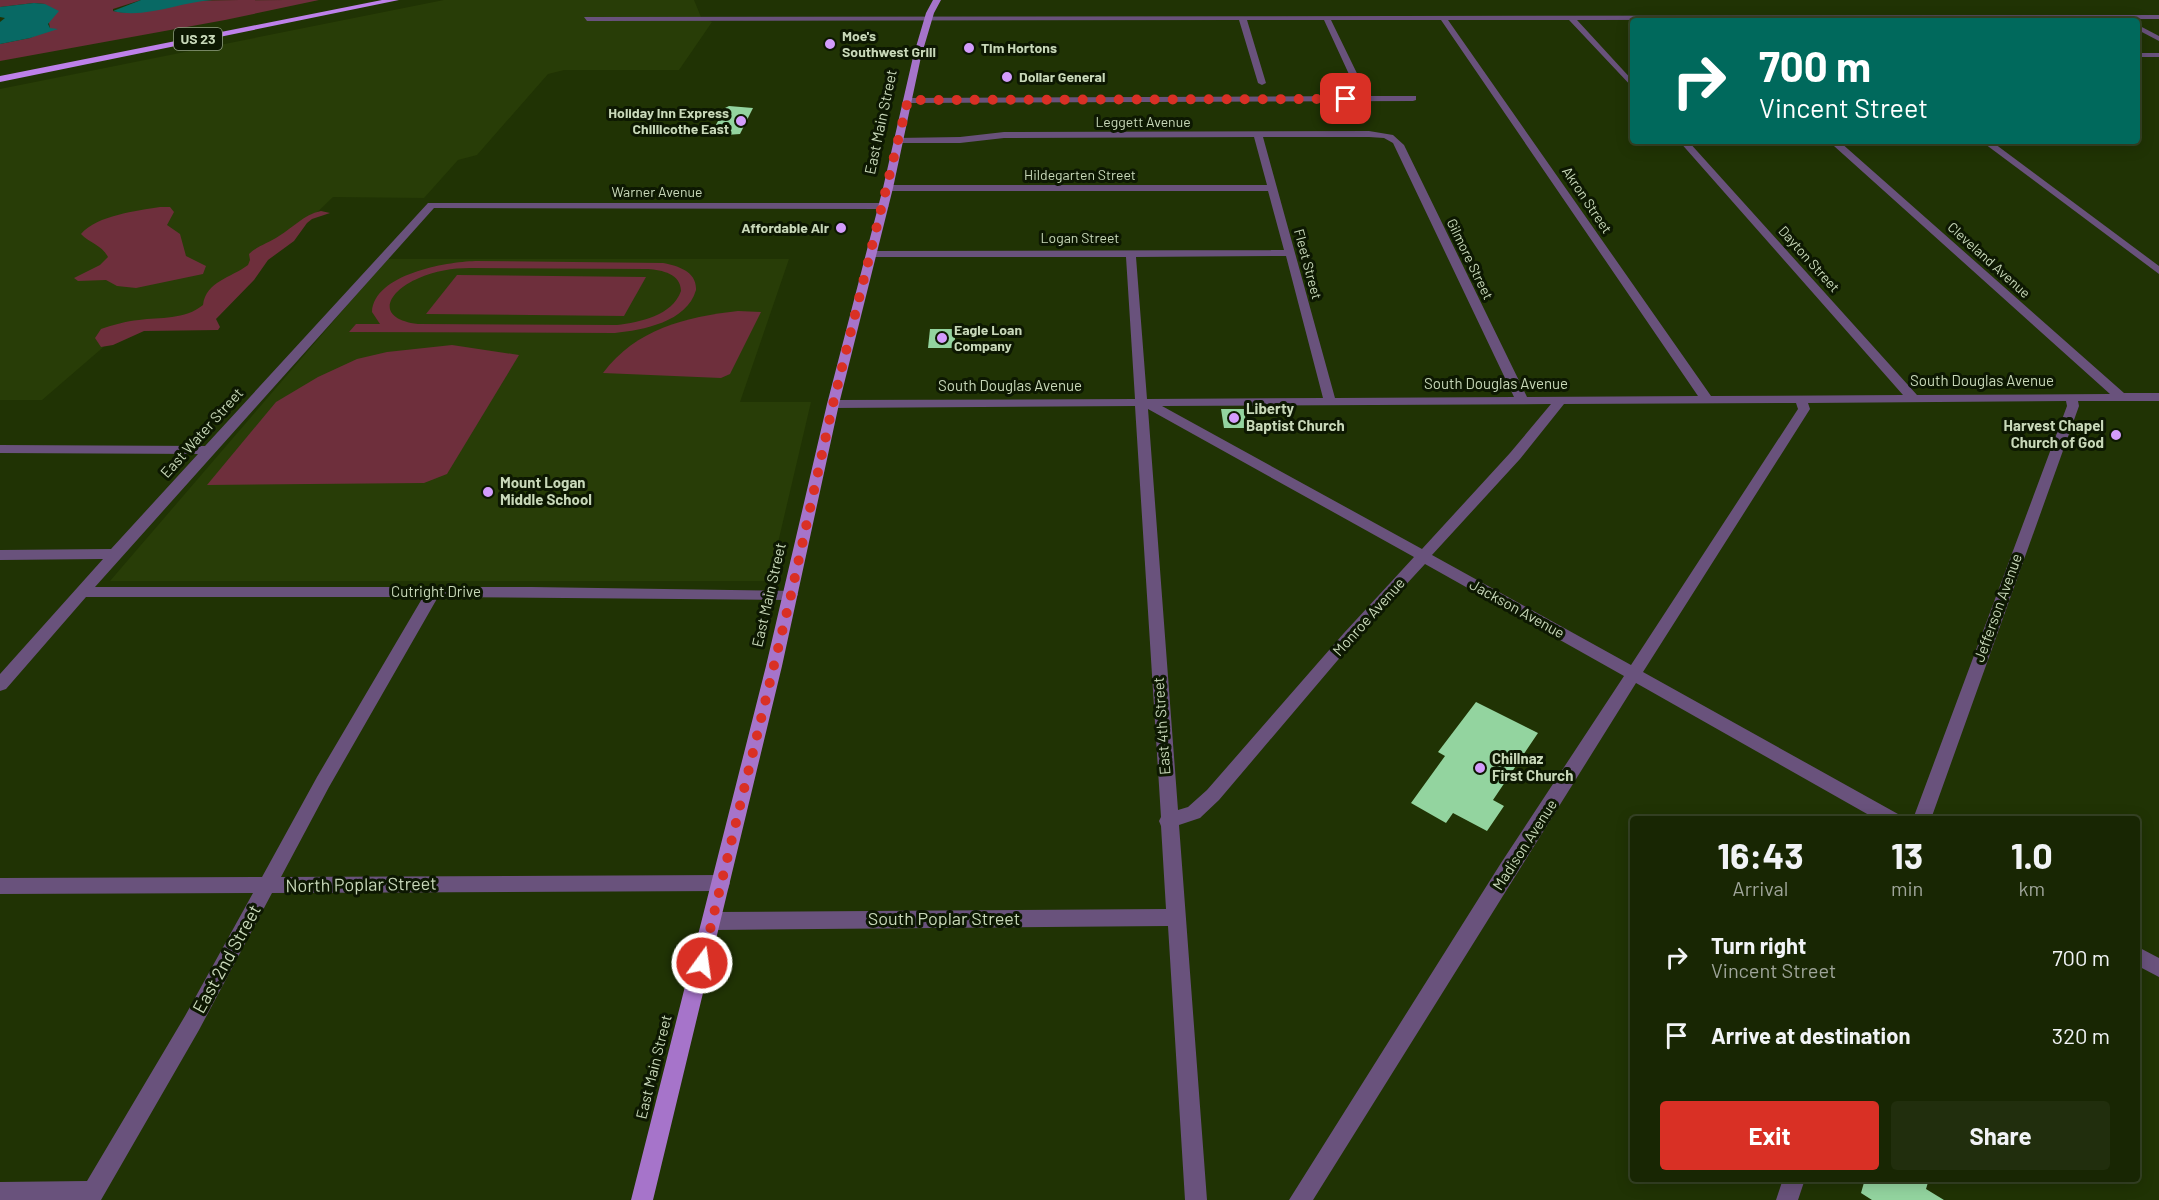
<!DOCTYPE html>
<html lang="en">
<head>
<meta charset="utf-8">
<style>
  body { margin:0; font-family:Barlow,sans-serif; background:#212e0d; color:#f1f3f6; height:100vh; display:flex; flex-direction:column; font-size:22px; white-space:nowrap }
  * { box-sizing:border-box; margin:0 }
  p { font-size:20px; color:#9fa59a }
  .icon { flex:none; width:33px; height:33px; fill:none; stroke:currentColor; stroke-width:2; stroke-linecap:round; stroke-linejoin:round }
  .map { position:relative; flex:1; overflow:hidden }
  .side { position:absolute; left:1630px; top:816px; width:510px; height:366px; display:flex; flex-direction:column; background:#182603; border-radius:6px; box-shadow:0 3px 15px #0003,0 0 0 2px #364325 }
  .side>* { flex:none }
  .hud { position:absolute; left:1630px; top:18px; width:510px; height:126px; border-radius:6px; box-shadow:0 3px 15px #0003,0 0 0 2px #364325; background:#00695c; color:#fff; overflow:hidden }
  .pin { position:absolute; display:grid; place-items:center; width:51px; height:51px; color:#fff; margin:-26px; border-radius:12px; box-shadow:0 3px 9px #0006 }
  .me { position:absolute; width:66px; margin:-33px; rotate:14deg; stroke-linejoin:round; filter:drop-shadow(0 0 4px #0008) }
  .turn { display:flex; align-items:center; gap:21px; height:126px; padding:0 30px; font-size:27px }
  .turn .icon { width:78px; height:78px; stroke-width:2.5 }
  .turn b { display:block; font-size:42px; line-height:51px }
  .eta { display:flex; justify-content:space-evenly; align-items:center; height:102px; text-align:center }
  .eta b { font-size:36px; font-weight:700; line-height:42px }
  .button { display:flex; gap:12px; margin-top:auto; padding:12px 30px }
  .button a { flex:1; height:69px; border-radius:6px; background:#d93025; color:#fff; font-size:24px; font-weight:700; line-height:69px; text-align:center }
  .button a+a { background:#212e0d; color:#f1f3f6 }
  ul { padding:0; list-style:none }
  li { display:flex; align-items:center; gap:18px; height:78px; padding:0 30px }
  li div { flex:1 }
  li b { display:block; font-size:22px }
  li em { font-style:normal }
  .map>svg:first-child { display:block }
  .built { fill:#283d07 }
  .green { fill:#6e2f3c; fill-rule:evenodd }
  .water { fill:#086964 }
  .building { fill:#93d49f }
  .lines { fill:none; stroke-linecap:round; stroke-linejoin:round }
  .minor { fill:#69527c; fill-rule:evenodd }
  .major { fill:#a674ca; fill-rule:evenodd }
  .highway { fill:#be81ea; fill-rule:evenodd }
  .route { stroke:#d93025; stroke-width:10; stroke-dasharray:0 18 }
  .poi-dot { fill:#d39cfc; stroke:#0d1802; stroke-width:2 }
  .labels { text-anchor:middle; stroke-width:6; stroke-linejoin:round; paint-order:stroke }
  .far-poi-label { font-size:14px; font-weight:bold; fill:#c8d8b9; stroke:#0d1802; text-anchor:start }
  .shield { fill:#0d1802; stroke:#909e82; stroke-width:1.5 }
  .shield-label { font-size:14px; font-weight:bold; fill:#c8d8b9 }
  .far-street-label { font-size:14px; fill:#c8d8b9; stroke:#0d1802 }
  .street-label { font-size:15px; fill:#c8d8b9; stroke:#0d1802 }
  .poi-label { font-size:15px; font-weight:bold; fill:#c8d8b9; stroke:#0d1802; text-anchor:start }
  .near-street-label { font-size:18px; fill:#c8d8b9; stroke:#0d1802 }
</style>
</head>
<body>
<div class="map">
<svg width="2159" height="1200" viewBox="0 0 2159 1200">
  <rect width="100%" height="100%" fill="#203304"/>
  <g class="built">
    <path d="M444,0H694L701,17L712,22L679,70H564L548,74L477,155L458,160L424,198L333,197L202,324L129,325L42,400H0V89Z"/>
    <path d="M387,259H789L740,402H811L769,581H110Z"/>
  </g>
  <g class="green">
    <path d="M0,0H141L113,9V11C141,17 164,5 192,1C233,0 277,0 319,0L225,20L0,61V44L30,38L50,28L45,4L34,3L0,7Z"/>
    <path d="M160,207H170L174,212L167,225L180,234L186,256L206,266L203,274L136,288L117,286L106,280L78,281L74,278L100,265L108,257C102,245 89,243 81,234C98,215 136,211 160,207Z"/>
    <path d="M321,211L330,213L312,219L307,223L294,241L268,260L254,280L216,319L220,327L218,330L144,331L113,345L101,347L95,338L101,329C113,325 126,321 139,320C160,317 185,320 203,305C206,281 231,278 248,265L250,260L249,254C257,246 269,243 279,236C294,227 303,215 321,211Z"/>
    <path d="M475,261L663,263C679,266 697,272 696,290C687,322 643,330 615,333L349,332L356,324H380L372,312C374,274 446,262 475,261ZM470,268L648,269C662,270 681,274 681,291C672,316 640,322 617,325L418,324C373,318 388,291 419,278C435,271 452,268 470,268Z"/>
    <path d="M457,275L646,277L624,316L426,314Z"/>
    <path d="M738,311L761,312L730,374L721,378L603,373C636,329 685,317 738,311Z"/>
    <path d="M452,345L519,355L447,474L424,483L207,485L276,402L318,377L357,359L387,352Z"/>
  </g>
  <g class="water">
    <path d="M141,0H213C180,2 145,19 113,11Z"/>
    <path d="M34,3L45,4L59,11L48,24L50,28L58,29L30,38L0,44V22L5,18L0,17V7Z"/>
  </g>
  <g class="building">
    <path d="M729,106L753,108L740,134L713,136L714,134H711L725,108Z"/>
    <path d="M930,329H956L954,348H928Z"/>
    <path d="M1221,409H1244L1247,428H1224Z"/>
    <path d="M1476,702L1538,733L1493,800L1504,806L1487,831L1453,813L1446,823L1411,803L1445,756L1438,752Z"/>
    <path d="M1865,1179H1929L1926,1189L1944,1200H1872L1861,1193Z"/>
  </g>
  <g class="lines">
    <g class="minor">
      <path d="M2159,15V19L1577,20L1634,82V89L1569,20H1448L1711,396L1903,395L1679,141H1688L1917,395L2110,394L1834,146V142H1840L2124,393H2159V401H2078L2079,406L1931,819H1913L2067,406L2066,401L1808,403L1810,409L1643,672L1898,814L1901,819H1876L1636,683L1313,1200H1289L1501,863L1624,676L1425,564L1354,641L1219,800L1200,818L1179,825L1207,1200H1185L1168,926L713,930L706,927L703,921L706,915L713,912L1166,909L1161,826L1159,821L1161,817L1135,406L833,408L827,404L833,400L1135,399L1126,257H871L866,254L871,251L1284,250L1268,191H888L883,188L888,185H1267L1254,137L1004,138L960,143H899L895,140L896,138L960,137L1004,132L1369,131L1393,135L1404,145L1527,397L1698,396L1441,20H1331L1368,96H1416V100L1413,101L908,103L904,100L905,98L1359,96L1324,20H1247L1266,83L1262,85L1258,83L1239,20L587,21L584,17ZM1263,137H1369L1384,138L1393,143L1514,397L1335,398ZM1286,256L1323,398L1147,399L1136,257ZM1796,403L1798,409L1631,665L1432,555L1520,459L1564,404ZM1551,404L1510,453L1422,549L1162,406ZM1148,409L1414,557L1344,633L1207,790L1188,807L1178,810Z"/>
      <path d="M2138,25L2159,36V41L2138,30Z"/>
      <rect x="2138" y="53" width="21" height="4"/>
      <path d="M1981,141H1991L2159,266V274Z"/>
      <path d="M428,203H884L889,206L884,209L434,208L95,587H532L796,591L798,595L791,600L438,597L329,787L281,877L721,875L728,877L730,883L728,889L721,891L272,893L199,1030L101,1200H0V1182L87,1181L185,1016L253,893L0,894V878L262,877L317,777L423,597H86L6,689L0,691V674L103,559L0,560V550L111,549L198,454L0,453V445L205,446Z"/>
      <path d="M2138,947L2159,958V977L2138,966Z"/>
      <path d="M1783,1179H1805L1798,1200H1776Z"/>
    </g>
    <path class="major" d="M933,0H941L934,13L921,57L893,188L839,404L782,666L653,1200H631L766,666L827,404L883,188L913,57L926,13Z"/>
    <path class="highway" d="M382,0H399L0,82V76Z"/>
  </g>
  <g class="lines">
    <path class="route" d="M702,963L791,595L833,404L908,100L1346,99"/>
  </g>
  <g class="poi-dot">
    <circle cx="830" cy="44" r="6"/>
    <circle cx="969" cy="48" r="6"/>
    <circle cx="1007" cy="77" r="6"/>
    <circle cx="741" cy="121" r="6"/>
    <circle cx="841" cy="228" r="6"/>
    <circle cx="942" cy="338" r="6"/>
    <circle cx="1234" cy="418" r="6"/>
    <circle cx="2116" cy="435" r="6"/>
    <circle cx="488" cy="492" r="6"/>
    <circle cx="1480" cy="768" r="6"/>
  </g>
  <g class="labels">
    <g class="far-poi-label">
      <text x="842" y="41">Moe's<tspan x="842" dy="16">Southwest Grill</tspan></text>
      <text x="981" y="53">Tim Hortons</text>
      <text x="1019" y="82">Dollar General</text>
      <text x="729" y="118" text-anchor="end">Holiday Inn Express<tspan x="729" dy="16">Chillicothe East</tspan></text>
      <text x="829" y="233" text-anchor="end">Affordable Air</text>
      <text x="954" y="335">Eagle Loan<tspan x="954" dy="16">Company</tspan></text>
    </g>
    <rect class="shield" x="174" y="28" width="48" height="22" rx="4.5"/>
    <g class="shield-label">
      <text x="198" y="44">US 23</text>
    </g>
    <g class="far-street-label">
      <text x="1143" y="127">Leggett Avenue</text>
      <text x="1080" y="180">Hildegarten Street</text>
      <text x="657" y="197">Warner Avenue</text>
      <text transform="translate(1587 200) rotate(56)" y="5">Akron Street</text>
      <text x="1080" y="243">Logan Street</text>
      <text transform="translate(1470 259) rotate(64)" y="5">Gilmore Street</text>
      <text transform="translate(1809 259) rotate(48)" y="5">Dayton Street</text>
      <text transform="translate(1989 260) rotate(42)" y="5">Cleveland Avenue</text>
      <text transform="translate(1308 264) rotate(75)" y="5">Fleet Street</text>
    </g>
    <g class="street-label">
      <text transform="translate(881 122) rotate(-78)" y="5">East Main Street</text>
      <text x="1982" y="386">South Douglas Avenue</text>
      <text x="1496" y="389">South Douglas Avenue</text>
      <text x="1010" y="391">South Douglas Avenue</text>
      <text transform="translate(202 433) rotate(-48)" y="5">East Water Street</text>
      <text x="436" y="597">Cutright Drive</text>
      <text transform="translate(769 595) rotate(-77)" y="5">East Main Street</text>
      <text transform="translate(1998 608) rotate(-70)" y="5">Jefferson Avenue</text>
      <text transform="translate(1517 609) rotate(29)" y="5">Jackson Avenue</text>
      <text transform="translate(1369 617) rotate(-48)" y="5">Monroe Avenue</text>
      <text transform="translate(1162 726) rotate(-94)" y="5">East 4th Street</text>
      <text transform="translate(1525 845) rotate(-57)" y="5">Madison Avenue</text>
      <text transform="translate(654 1067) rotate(-76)" y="5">East Main Street</text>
    </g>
    <g class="poi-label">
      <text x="1246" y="414">Liberty<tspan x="1246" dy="17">Baptist Church</tspan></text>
      <text x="2104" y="431" text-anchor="end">Harvest Chapel<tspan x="2104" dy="17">Church of God</tspan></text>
      <text x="500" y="488">Mount Logan<tspan x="500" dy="17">Middle School</tspan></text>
      <text x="1492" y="764">Chillnaz<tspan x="1492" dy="17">First Church</tspan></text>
    </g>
    <g class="near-street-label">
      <text transform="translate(361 885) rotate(-1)" y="6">North Poplar Street</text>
      <text x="944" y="925">South Poplar Street</text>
      <text transform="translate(227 959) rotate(-61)" y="6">East 2nd Street</text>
    </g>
  </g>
</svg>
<div class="pin" style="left:1346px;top:99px;background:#d93025"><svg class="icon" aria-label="arrive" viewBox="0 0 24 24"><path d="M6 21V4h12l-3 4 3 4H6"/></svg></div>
<svg class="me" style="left:702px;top:963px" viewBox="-20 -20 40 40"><circle r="17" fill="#d93025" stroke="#fff" stroke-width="3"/><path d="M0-11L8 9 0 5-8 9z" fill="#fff"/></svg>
<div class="hud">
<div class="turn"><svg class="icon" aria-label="right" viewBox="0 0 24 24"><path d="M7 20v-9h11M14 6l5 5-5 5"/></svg><div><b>700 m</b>Vincent Street</div></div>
</div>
<section class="side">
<div class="eta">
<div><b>16:43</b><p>Arrival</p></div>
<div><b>13</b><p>min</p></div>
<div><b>1.0</b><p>km</p></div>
</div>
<ul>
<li><svg class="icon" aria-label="right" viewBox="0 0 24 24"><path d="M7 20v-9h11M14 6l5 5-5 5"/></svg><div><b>Turn right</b><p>Vincent Street</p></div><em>700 m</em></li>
<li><svg class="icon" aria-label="arrive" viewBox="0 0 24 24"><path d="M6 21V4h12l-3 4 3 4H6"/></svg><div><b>Arrive at destination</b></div><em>320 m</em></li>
</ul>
<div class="button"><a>Exit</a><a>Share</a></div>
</section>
</div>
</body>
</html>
